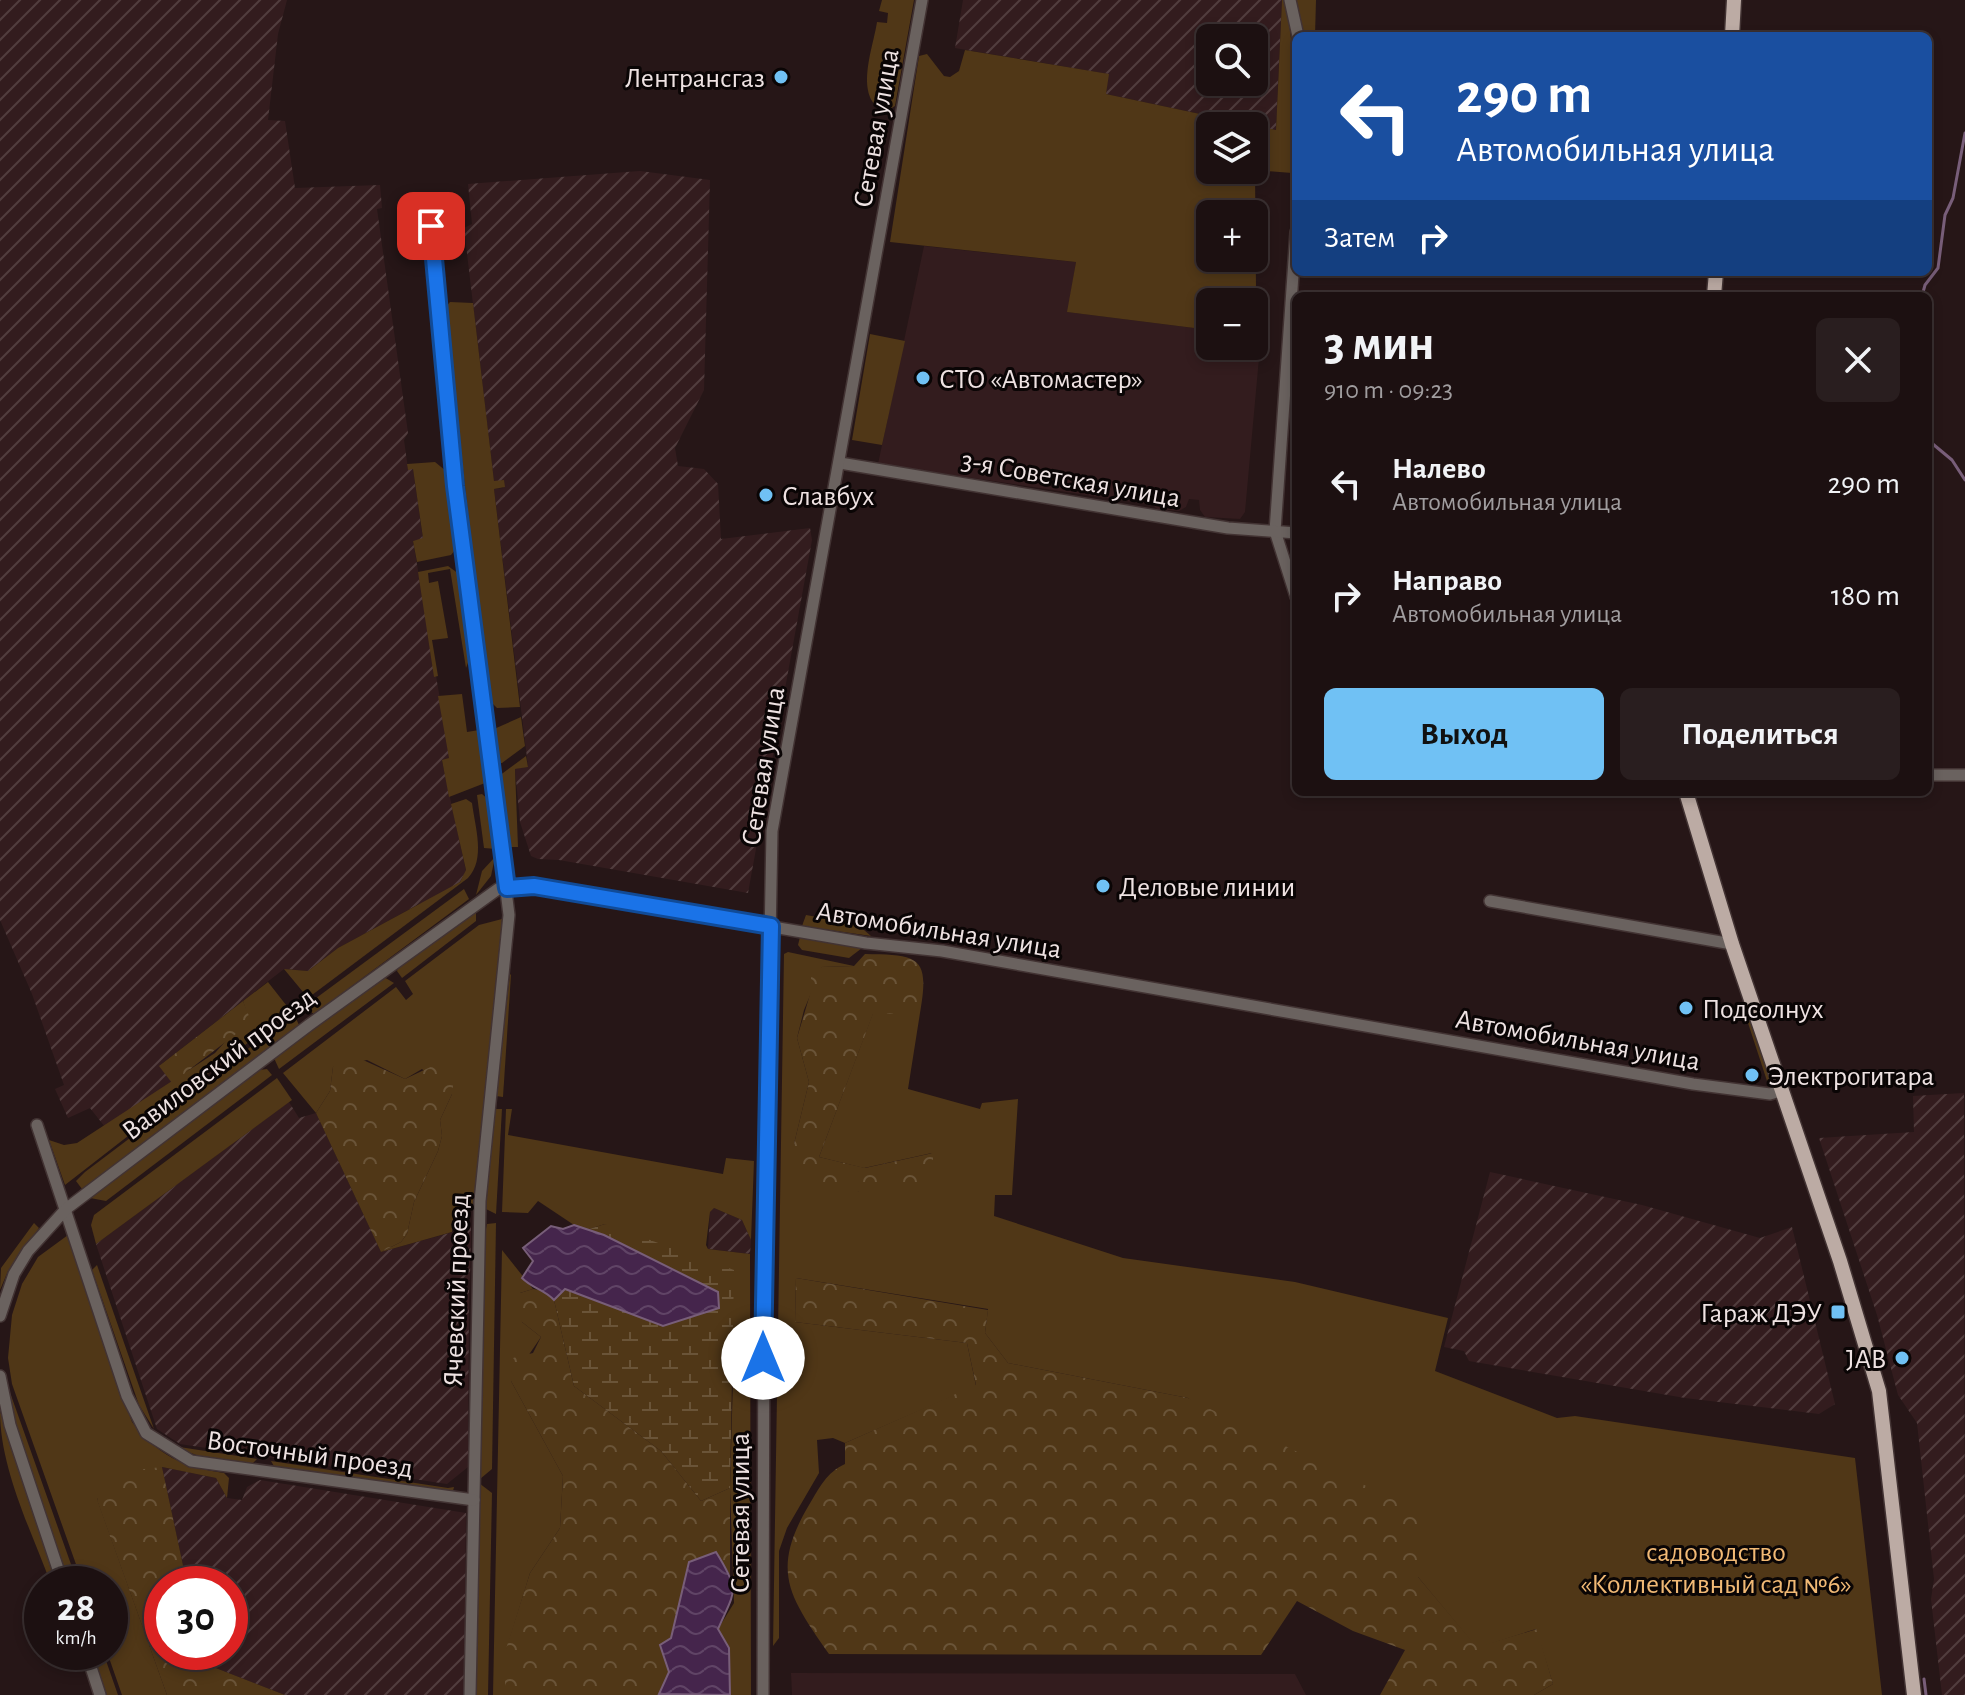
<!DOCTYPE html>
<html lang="ru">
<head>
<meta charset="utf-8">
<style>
  body { margin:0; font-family:"Alegreya Sans",sans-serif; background:#291e1f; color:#f1f3f6; height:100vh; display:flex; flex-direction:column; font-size:30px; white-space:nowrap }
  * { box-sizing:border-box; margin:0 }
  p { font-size:26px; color:#a09d9f }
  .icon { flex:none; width:44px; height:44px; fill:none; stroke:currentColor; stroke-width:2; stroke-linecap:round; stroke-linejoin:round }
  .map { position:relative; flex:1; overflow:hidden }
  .drawer { position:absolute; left:1292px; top:292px; width:640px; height:504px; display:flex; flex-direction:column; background:#1c1011; border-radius:12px; box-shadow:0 4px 12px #0003,0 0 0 2px #3a3031 }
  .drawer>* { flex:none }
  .top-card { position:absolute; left:1292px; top:32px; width:640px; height:244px; border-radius:12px; box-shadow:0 4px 12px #0003,0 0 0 2px #3a3031; background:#1a4fa0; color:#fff; overflow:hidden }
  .buttons { position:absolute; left:1196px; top:24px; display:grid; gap:16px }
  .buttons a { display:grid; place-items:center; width:72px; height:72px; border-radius:12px; background:#1c1011; box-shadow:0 4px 12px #0003,0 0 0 2px #3a3031; font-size:40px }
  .speed { position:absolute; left:24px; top:1566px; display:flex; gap:16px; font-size:40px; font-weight:700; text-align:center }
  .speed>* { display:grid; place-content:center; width:104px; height:104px; border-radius:50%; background:#1c1011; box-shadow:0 4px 12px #0003,0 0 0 2px #3a3031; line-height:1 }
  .speed small { font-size:20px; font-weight:400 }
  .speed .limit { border:12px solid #d22; background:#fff; color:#111 }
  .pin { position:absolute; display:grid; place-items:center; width:68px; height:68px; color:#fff; margin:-34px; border-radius:16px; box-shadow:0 4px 12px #0006 }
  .me { position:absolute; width:88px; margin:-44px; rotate:0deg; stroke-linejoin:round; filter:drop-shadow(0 0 6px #0008) }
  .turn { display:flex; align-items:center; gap:28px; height:168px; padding:0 32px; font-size:36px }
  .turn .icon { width:104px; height:104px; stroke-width:2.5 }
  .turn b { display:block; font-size:56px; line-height:68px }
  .then { display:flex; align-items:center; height:76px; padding:0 32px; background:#0003; gap:16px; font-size:30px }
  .round { display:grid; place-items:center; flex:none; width:84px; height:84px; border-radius:12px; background:#291e1f }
  .headline { display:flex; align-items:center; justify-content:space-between; height:136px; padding:0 32px }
  h1 { font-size:48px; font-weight:700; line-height:60px }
  .cta { display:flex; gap:16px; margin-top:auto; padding:16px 32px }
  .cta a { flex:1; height:92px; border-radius:12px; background:#70c1f4; color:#111; font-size:32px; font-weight:700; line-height:92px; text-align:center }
  .cta a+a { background:#291e1f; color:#f1f3f6 }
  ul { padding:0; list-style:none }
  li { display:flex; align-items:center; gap:24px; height:112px; padding:0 32px }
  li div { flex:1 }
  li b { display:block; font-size:30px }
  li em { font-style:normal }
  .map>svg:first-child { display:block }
  .built { fill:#331c1e }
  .industrial { fill:url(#industrial-furrows); fill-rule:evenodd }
  .green { fill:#503717; fill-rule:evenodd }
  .forest { fill:url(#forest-crowns) }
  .wetland { fill:url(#wetland-marsh) }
  .water { fill:url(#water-waves); stroke:#785e79; stroke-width:2 }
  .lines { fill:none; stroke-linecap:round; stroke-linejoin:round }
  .stream { stroke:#785e79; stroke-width:3 }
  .minor-casing { stroke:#423333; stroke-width:14 }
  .major-casing { stroke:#423333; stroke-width:17 }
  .minor { stroke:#6a625f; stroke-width:11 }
  .major { stroke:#bcaba4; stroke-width:14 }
  .route-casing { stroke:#114b97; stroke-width:20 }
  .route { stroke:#1a73e8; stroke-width:14 }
  .poi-dot { fill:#70c1f4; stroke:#0a0505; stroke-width:3 }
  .labels { text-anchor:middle; stroke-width:6; stroke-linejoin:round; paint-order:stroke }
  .poi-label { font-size:28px; fill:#eee2e2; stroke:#0a0505; text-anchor:start }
  .street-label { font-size:28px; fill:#eee2e2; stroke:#0a0505 }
  .park-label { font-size:28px; fill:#f1b975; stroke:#0a0505 }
</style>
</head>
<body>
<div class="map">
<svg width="1965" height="1695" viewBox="0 0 1965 1695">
  <defs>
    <pattern id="industrial-furrows" width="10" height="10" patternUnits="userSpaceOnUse" patternTransform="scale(2)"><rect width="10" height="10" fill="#331c1e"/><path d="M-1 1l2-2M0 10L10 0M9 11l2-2" fill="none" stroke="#513d3e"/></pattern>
    <pattern id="forest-crowns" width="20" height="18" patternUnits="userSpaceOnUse" patternTransform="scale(2)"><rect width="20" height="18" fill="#503717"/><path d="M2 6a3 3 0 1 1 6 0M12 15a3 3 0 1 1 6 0" fill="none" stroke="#6a5438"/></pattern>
    <pattern id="wetland-marsh" width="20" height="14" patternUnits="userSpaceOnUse" patternTransform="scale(2)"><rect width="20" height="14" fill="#503717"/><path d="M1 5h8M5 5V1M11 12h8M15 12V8" fill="none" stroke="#6a5438"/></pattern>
    <pattern id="water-waves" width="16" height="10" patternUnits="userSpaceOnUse" patternTransform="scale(2)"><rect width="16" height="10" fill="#45254c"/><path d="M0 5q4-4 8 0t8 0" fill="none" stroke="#604466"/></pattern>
  </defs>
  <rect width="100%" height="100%" fill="#261617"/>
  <g class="built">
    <path d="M924,246L1076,262L1068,312L1210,330V346H1254V335L1261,336L1245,512L1240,519L1205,517L1200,510L1199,500L1189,499L1186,507L1179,511L1157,509L1153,505L878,464Z"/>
    <path d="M791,1673L1295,1674L1306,1695H792Z"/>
  </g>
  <g class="industrial">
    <path d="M0,0H287L278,34L268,120L285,121L295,188L380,185L382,208L377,209L408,433L404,440L408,469H413L423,539L413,541L450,758L442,761L466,871L460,882L435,899L419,904L338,948L308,971L284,969L160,1065L172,1083L105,1127L90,1108L68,1118L55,1089L64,1085L32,994L0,920Z"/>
    <path d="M963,0H1282L1276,130L1106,94L1108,74L955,48ZM1210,38H1254V82H1210Z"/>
    <path d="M640,171L710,180L704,390L675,448L678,466L704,469L718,484L721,539L810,528L812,540L748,893L559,860L538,859L531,856L520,822L515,769L528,766L494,489L504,488L494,481L464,228L472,224L468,184Z"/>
    <path d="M1964,1093L1965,1695H1942L1931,1599L1934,1579L1917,1423L1898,1395L1877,1315L1819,1138L1914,1132L1913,1096Z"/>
    <path d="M289,1102L299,1118L316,1113L381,1252L471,1227L470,1280H464V1290H469L468,1467L447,1484L180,1444L157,1429L96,1244Z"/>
    <path d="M1490,1172L1642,1205L1760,1238L1792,1227L1835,1404L1819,1414L1685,1398L1469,1361L1464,1351L1444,1347Z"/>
    <path d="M714,1208L742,1220L751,1240L750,1254L708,1249L710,1212Z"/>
    <path d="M162,1467L216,1478L227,1498L242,1500L247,1487L260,1480L466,1513L464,1695H285L203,1663L201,1652H230V1584H187Z"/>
  </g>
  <g class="green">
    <path d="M882,0H914L895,106L885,112C853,98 873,49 877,22L887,23L888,13L879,11Z"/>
    <path d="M1282,0H1286L1293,54L1292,173L1255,170L1256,288L1233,291L1224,302H1210V330L1067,312L1076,262L890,242L919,56L927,54L944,76L950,77L959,71L965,50L1109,74L1106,94L1276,130ZM1210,126H1254V170H1210ZM1210,214H1254V258H1210Z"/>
    <path d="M1294,0H1316L1315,36H1301Z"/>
    <path d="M450,302L473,303L494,481L504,480L505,487L494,489L520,707L497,708L489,700L445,308Z"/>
    <path d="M870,334L905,341L882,445L852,440Z"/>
    <path d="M435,462L446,471L455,550L451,555L417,562L413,541L423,538L413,469L408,470L407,464Z"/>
    <path d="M448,566L459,574L469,660L466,668L450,569L428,573L429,583L438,581L448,638L432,640L438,676L434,677L418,572Z"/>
    <path d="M462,694L467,732L479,730L485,783L449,797L442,760L449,758L438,696Z"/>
    <path d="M521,717L525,746L502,763H495L494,729Z"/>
    <path d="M526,756L528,767L515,769L518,847H508L499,776Z"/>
    <path d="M482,794L490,801L496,849L484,848L477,795Z"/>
    <path d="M466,799L472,803C475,827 486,859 468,878L308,998L284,969L308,971L338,948L460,882L466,870L451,804Z"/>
    <path d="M495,857L491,876L476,895L482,871Z"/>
    <path d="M464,889L469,899L314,1014L304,1007Z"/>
    <path d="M476,910V921L402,978L397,971L399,965Z"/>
    <path d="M806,915L857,924L871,936L802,926Z"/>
    <path d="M502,919L474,1208H454L452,1232L381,1252L401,1242L407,1234L414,1202L438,1151L442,1136L440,1120L452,1094L422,1069L405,1079L367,1060L333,1067L330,1091L316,1113L283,1073L396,987L406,1000L413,994L405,981L479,925Z"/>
    <path d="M800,937L862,948L849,958L802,950L798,945Z"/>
    <path d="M788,952L854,966L822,967L804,1010L797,1038L809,1082L794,1144L859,1192L932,1153L864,1168L819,1157L873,1013H920L908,1089L980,1109L982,1103L1018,1099L1012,1195H995L994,1216L1123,1258L1295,1282L1448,1318L1435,1371L1557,1418L1575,1416L1855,1458L1882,1695H1534L1553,1684L1536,1629L1477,1648L1418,1577L1188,1398L1008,1363L985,1333L988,1309L796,1278L795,1322L967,1343L976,1386L845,1443L833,1438L817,1440L819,1473L787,1528L779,1551V1638L773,1646L784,954Z"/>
    <path d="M510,974L511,975L503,1097L496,1096Z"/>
    <path d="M384,977L394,983L279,1069L274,1058Z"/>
    <path d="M268,982L290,1010L65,1185L49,1140L64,1145L77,1143L215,1053L248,1016L243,1001Z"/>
    <path d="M294,1014L299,1025L82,1189L76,1181L85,1172Z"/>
    <path d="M1747,1020L1752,1021L1773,1083L1768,1084Z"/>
    <path d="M267,1069L272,1075L106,1201L90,1198L259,1070Z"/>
    <path d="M277,1078L292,1100L96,1244L91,1225L94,1215Z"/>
    <path d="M494,1109H502L496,1214L486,1209Z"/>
    <path d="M506,1109H512L508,1135L723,1174L726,1158L754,1161L751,1240L742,1220L714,1208L710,1212L706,1245L708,1249L750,1254L751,1695H730L729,1648L718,1629L734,1603L730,1488L734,1341L605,1224L583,1231L538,1201L528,1213L502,1212Z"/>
    <path d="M34,1223L39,1228L8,1271L0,1290L1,1268Z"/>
    <path d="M496,1223L492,1469L480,1479L485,1234L487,1224Z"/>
    <path d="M68,1235L132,1422C157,1455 183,1467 224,1473L229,1478L227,1498L216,1478L162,1467L97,1499L167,1695H122L107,1652H110V1584H83L12,1384L8,1358L12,1315L22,1284L38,1257Z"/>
    <path d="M502,1250L533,1289L520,1293L522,1322L541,1337L511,1381L563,1476L560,1528L530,1573L506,1651L505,1695H493Z"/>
    <path d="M97,1265L154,1429L139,1405L92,1270Z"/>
    <path d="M7,1384L78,1584H69L15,1424Z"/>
    <path d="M0,1411L2,1418L57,1584H51C31,1530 0,1469 0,1411Z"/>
    <path d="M173,1446L257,1459L251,1465L204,1458Z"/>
    <path d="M271,1461L448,1488L454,1487L453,1491L275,1468Z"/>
    <path d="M479,1483L492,1493L488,1695H476Z"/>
    <path d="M92,1652H103L118,1695H107Z"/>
  </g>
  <g class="forest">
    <path d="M865,954C919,955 930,956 920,1013L873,1014L819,1157L865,1168L933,1153V1193L859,1192L809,1179L794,1144L809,1082L797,1038L811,991V975L822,967L854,966Z"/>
    <path d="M243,1001L249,1016L245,1027L172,1083L159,1066Z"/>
    <path d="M352,1055L405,1079L439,1063L455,1070L452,1094L440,1120L442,1136L438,1151L414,1202L407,1234L401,1242L381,1252L316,1113L330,1091L333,1067L344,1056Z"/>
    <path d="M796,1278L988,1310L985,1333L1008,1363L1188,1398L1423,1514L1418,1577L1477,1647L1537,1629L1553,1684L1534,1695H1380L1405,1650L1353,1631L1297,1601L1261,1655L829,1654C789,1596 770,1571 809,1505C820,1487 826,1473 845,1464V1443L976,1385L967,1343L795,1322Z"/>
    <path d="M533,1289L546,1291L554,1300L574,1386L661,1451L701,1501L730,1488V1575L716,1552L681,1602L671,1638L660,1645L669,1672L659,1693L664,1695H505V1652L530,1573L560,1528L563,1476L511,1381L513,1358L533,1353L541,1337L522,1322L514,1307L520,1293Z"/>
    <path d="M162,1467L187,1584H162V1652H201L203,1663L285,1695H167L97,1500L109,1473Z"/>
  </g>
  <path class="wetland" d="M605,1224L734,1270L730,1488L701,1501L661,1451L574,1386L554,1300L565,1289L663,1326L718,1291L604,1235L583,1231Z"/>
  <g class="water">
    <path d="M574,1225L604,1235L718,1292L719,1308L663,1326L565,1289L554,1300C544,1289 533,1289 522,1278L533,1261L523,1248L551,1226L563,1229Z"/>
    <path d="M716,1552C741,1592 735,1590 718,1629L729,1648L730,1695L659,1694L669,1672L660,1645L671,1638L689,1562Z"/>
  </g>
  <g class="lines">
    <g class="stream">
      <path d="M1922,296L1925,285L1938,268L1945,215L1953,198L1965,133"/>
      <path d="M1928,440L1952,460L1965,480"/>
      <path d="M1924,1679L1926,1695"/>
    </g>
    <g class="minor-casing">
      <g id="minor">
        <path d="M1290,0L1298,36"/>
        <path d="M431,226L452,454L509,915L480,1201L470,1695"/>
        <path d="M1296,232L1275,531L1296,597"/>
        <path d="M840,463L1228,528L1296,533"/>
        <path d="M1928,775H1965"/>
        <path d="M1490,901L1732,944"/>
        <path d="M37,1125L127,1396L146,1433L191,1461L474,1500"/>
        <path d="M0,1316L14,1274L28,1251L66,1209L309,1025L498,889L534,886L866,943L942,951L1693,1084L1770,1094L1783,1090"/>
        <path d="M0,1376L10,1425L63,1584"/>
        <path d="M86,1652L100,1695"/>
        <path d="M763,1695L764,1261L772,831L922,0"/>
      </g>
    </g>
    <g class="major-casing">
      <g id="major">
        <path d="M1732,36L1734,0"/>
        <path d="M1714,296L1716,272"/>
        <path d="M1686,792L1732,944L1840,1261L1879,1391L1914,1695"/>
      </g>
    </g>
    <use href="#minor" class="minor"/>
    <use href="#major" class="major"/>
  </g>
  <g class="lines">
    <g class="route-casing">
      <path id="route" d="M431,226L455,486L507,888L534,886L771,926L763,1358"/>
    </g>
    <use href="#route" class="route"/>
  </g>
  <g class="poi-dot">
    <circle cx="781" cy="77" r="8"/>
    <circle cx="923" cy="378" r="8"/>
    <circle cx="766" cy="495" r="8"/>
    <circle cx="1103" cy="886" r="8"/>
    <circle cx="1686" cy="1008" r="8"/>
    <circle cx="1752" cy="1075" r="8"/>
    <rect x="1830" y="1304" width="16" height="16" rx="4"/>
    <circle cx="1902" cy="1358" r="8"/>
  </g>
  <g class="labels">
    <g class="poi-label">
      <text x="765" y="87" text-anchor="end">Лентрансгаз</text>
      <text x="939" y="388">СТО «Автомастер»</text>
      <text x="782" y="505">Славбух</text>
      <text x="1119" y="896">Деловые линии</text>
      <text x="1702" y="1018">Подсолнух</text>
      <text x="1768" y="1085">Электрогитара</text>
      <text x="1822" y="1322" text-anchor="end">Гараж ДЭУ</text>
      <text x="1886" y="1368" text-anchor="end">JAB</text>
    </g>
    <g class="street-label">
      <text transform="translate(875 128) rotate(-80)" y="10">Сетевая улица</text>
      <text transform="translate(1071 478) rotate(10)" y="10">3-я Советская улица</text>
      <text transform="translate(762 766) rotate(-81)" y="10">Сетевая улица</text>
      <text transform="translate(939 929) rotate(9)" y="10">Автомобильная улица</text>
      <text transform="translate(1578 1039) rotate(10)" y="10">Автомобильная улица</text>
      <text transform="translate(218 1063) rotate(-37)" y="10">Вавиловский проезд</text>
      <text transform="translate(455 1290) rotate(-88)" y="10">Ячевский проезд</text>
      <text transform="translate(310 1453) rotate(8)" y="10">Восточный проезд</text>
      <text transform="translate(739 1513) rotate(-90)" y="10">Сетевая улица</text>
    </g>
    <g class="park-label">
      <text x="1716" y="1561">садоводство<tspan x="1716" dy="32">«Коллективный сад №6»</tspan></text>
    </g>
  </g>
</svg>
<div class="buttons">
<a><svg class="icon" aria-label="search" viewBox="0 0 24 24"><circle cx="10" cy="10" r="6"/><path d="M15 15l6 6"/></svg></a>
<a><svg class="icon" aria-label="layers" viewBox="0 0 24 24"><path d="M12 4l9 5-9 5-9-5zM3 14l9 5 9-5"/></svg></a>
<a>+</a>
<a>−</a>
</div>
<div class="speed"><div>28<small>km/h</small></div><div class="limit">30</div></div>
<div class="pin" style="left:431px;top:226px;background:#d93025"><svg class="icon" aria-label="arrive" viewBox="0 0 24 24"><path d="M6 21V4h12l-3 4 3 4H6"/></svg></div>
<svg class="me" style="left:763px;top:1358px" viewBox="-20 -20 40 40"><circle r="19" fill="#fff"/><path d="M0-13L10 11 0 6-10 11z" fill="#1a73e8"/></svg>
<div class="top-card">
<div class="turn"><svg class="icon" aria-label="left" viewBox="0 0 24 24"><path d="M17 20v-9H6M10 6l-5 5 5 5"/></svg><div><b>290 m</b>Автомобильная улица</div></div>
<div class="then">Затем<svg class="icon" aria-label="right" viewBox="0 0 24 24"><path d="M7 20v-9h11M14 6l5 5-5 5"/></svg></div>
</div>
<section class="drawer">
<div class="headline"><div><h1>3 мин</h1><p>910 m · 09:23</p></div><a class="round"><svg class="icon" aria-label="close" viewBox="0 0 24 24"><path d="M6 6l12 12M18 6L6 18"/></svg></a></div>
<ul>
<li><svg class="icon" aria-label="left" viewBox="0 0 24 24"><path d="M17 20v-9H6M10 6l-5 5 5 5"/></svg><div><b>Налево</b><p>Автомобильная улица</p></div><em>290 m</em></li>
<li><svg class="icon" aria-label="right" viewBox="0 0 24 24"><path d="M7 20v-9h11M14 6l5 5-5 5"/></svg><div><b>Направо</b><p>Автомобильная улица</p></div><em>180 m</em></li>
</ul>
<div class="cta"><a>Выход</a><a>Поделиться</a></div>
</section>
</div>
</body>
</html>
